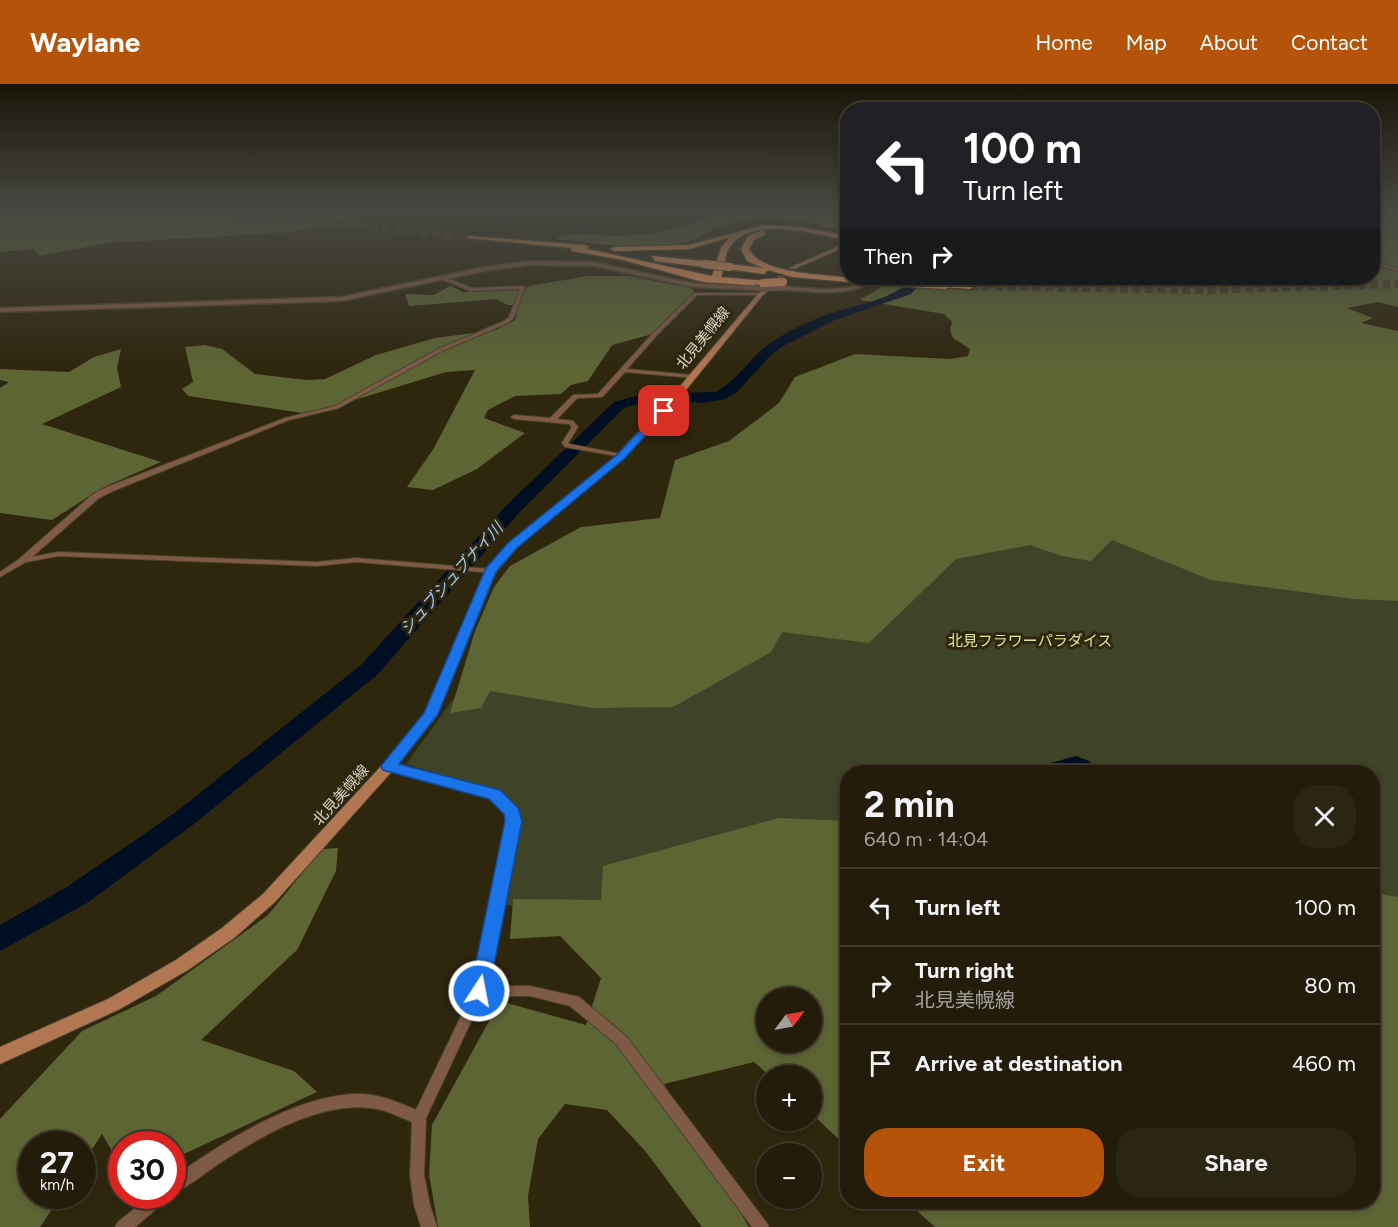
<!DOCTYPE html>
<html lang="en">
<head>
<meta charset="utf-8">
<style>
  body { margin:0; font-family:Figtree,"Noto Sans JP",sans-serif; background:#2b2513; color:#f1f3f6; height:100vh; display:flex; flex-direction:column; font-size:22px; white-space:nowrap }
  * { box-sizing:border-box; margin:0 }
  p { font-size:20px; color:#a3a19c }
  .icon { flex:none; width:33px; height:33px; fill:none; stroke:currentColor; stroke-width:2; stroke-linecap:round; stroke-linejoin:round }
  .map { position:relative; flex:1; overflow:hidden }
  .drawer { position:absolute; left:840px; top:681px; width:540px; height:444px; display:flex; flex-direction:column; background:#231c0a; border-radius:24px; box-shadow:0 3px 9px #0003,0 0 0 2px #403a2b }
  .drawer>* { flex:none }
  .top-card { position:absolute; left:840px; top:18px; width:540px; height:183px; border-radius:24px; box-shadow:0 3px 9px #0003,0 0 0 2px #403a2b; background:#202124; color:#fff; overflow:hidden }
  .needle { width:39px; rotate:58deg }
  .controls { position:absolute; left:756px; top:903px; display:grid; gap:12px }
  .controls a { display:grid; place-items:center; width:66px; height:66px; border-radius:50%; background:#231c0a; box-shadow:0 3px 9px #0003,0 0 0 2px #403a2b; font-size:30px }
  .speed { position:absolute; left:18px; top:1047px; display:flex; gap:12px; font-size:30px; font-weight:700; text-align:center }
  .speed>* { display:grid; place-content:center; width:78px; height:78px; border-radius:50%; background:#231c0a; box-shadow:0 3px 9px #0003,0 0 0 2px #403a2b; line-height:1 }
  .speed small { font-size:15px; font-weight:400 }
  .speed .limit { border:9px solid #d22; background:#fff; color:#111 }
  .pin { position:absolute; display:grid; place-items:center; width:51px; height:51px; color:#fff; margin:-26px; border-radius:12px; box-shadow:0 3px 9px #0006 }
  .me { position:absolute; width:66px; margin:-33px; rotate:11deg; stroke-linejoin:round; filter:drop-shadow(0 0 4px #0008) }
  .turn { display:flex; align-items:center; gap:21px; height:126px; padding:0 24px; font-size:27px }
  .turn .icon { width:78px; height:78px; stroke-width:2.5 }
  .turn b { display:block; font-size:42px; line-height:51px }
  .then { display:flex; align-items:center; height:57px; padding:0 24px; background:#0003; gap:12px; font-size:22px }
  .round { display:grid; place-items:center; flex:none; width:63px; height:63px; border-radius:24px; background:#2b2513 }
  .head { display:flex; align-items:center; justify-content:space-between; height:102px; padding:0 24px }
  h1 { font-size:36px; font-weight:700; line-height:45px }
  .cta { display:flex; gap:12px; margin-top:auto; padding:12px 24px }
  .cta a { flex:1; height:69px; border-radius:24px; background:#b45309; color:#fff; font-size:24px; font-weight:700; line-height:69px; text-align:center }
  .cta a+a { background:#2b2513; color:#f1f3f6 }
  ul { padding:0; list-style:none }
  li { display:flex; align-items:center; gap:18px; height:78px; padding:0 24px; border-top:2px solid #403a2b }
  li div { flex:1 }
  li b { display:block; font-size:22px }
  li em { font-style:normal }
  header { display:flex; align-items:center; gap:36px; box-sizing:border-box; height:84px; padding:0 30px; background:#b45309; color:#fff }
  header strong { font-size:28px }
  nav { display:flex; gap:33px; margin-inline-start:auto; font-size:21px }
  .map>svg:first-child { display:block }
  .green { fill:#3f4428 }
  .forest { fill:#5d6535; fill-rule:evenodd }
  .water { fill:#000e24 }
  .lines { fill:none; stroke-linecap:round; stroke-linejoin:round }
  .river { fill:#000e24; fill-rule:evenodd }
  .motorway-tunnel { stroke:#49402a; stroke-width:8; stroke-dasharray:8 4.5; stroke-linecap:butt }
  .minor-casing { stroke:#4b422c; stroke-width:2 }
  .tertiary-casing { stroke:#4b422c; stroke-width:3 }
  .secondary-casing { stroke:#4b422c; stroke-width:2 }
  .motorway-casing { stroke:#4b422c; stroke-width:3 }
  .minor { fill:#7f5b45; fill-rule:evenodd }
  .tertiary { fill:#7f5b45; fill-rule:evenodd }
  .secondary { fill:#b17753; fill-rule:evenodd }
  .motorway { fill:#fa9f67; fill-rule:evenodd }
  .tertiary-bridge-casing { stroke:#4b422c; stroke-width:7; stroke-linecap:butt }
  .motorway-bridge-casing { stroke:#4b422c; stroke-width:10; stroke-linecap:butt }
  .tertiary-bridge { stroke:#7f5b45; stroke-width:5 }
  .motorway-bridge { stroke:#fa9f67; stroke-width:8 }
  .route { fill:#1a73e8; stroke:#114b97; stroke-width:1.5 }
  .labels { text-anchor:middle; stroke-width:6; stroke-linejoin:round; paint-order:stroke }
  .street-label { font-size:15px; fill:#dbd5c7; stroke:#2f260e }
  .park-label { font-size:15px; fill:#dae79a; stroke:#2f260e }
  .water-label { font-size:16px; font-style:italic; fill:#9eccfa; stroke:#2f260e }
</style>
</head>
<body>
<header>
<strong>Waylane</strong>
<nav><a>Home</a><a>Map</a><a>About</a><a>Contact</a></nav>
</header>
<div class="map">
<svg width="1398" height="1143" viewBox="0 0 1398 1143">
  <rect width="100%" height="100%" fill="#2f260e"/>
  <path class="green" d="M959,430L1398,493V868L1373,865L1372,688H848L847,830L601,827L506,821L518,728L500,709L406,680L462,603Z"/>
  <g class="forest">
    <path d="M0,126H442L436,131L427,132L355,134L293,148L107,159L40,172L34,165L0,168Z"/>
    <path d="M712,126H847V148C801,136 768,127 721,142C707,146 699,156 684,159C645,168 594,159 555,155C574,146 593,152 614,152C649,152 681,145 713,130Z"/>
    <path d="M1373,126H1398V223L1378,218L1347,224L1373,234L1361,239L1398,247V517L1354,515L1211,496L1112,456L1091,477L1062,472L1030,461L956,475L869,559L782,548L771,568L673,623L593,624L490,607L481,624L450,629L475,547L494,503L510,482L581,443L660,434L675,376L729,357L779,319L795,293L855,270L950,275L968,272L970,265L953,254L950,246L952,238L944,230L860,216L896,194H1372Z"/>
    <path d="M588,192H628L691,204L696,210L656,249L612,261L588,297L571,301L561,310L515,312L488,326L484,334L525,349L477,385L433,406L407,403L434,364L475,286L446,288L309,330L188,312L182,305L193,298L185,263L205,261L222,265L255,290L306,296L325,295L376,271L435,254L496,246L515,236L519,221H508L496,215L409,222L405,210L434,211L450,202L463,208L524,206L529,202Z"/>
    <path d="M121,265L117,284L121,303L42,340L161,378L102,404L52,436L0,429V304L9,298L0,296V285L69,288L94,273Z"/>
    <path d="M779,734L847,737V1063L812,1030V992L769,991L754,978L664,1000L749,1143H702L646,1068L607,1026L565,1020L538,1055L528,1112L530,1143H438L429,1090L432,1041L500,917L586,941L601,894L560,852L510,855L513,815L601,816L603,782ZM766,914H812V958H766Z"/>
    <path d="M338,764L336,787L297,866L201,956L294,987L317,1008L173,1075L172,1060H122L121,1082L102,1050L83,1079L82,1060H32V1112H61L40,1143H0V1035L82,947L156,912L268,831L322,765Z"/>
    <path d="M1373,809L1398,813V1143H935L907,1118H1372Z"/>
  </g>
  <path class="water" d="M1076,672L1089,677L1095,683L1091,688H1018Z"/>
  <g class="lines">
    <path class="river" d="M913,194H925L911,210L835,236L785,261L772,270L736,309L725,315L702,319L667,316L644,318L624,324L518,430L377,591L194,740L87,819L0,867V841L67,803L176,728L361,581L506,422L614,318L643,310L716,308C739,296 752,270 775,256C791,246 811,236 829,230C857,220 894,216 913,194Z"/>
    <g class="motorway-tunnel">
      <path d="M208,126L454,152"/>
      <path d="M970,202L1204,206L1398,200"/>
    </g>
    <g class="minor-casing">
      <g id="minor">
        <path d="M1372,177L1398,184V187L1372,180Z"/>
        <path d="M441,193H445L471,204L523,202L525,203L514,234L508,239L442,267L339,324L289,336L113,407L99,414L32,473L58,468L317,478L356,474L491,485L495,487L494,489L356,478L317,482L58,472L26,478L0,493V488L18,476L93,410L107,403L285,334L335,322L438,265L504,237L509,233L520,205L470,207L441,195Z"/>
        <path d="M694,209H761L763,210L761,211H697L658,250L627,285L692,291L694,292V294L625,288L602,313L577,314L557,335L573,337L578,343L568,359L569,360L621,370L624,372L623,373L565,363L562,359L572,343L569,340L514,335L511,333L514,331L550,334L573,311L598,310L654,248Z"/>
        <path d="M389,678L498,707L516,725L519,737L486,902H530L579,913L626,952L766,1138L769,1143H752L616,960L570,922L530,912H483L426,1034L424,1091L430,1121L437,1143H421L414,1121L410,1091L412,1038C402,1034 392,1029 382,1026C328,1013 266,1049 223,1077C207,1087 189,1103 172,1110V1094C222,1059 292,1013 354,1010C376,1009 396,1017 416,1026L473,907L509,737L507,729L490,713L385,684L384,682L385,680Z"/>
        <path d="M150,1112H169L166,1117L135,1143H115L118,1138Z"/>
      </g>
    </g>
    <g class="tertiary-casing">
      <g id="tertiary">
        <path d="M529,177L594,178L692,199L754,202L757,204L754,206L692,203L594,182L529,181L485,187L341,217L0,228V224L341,213L485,183Z"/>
        <path d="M871,194H877C853,215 812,207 782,206L779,204L782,202C810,204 847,211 871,194Z"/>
      </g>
    </g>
    <g class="secondary-casing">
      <g id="secondary">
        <path d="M848,158V162L794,185L789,184Z"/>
        <path d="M779,192L784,193L762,212L682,311L624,374L517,463L496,488L436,633L394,685L275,818L234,854L188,886L120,925L0,980V963L108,915L176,876L222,844L263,810L384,679L425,629L487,485L509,459L618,370L676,307L758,210Z"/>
      </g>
    </g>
    <g class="motorway-casing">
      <g id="motorway">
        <path d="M764,141L800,143L848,152V156C816,151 747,129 728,166C724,174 725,184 721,193L766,197V201L763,202L703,198L623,176L572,167L571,164L465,154L469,152L585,161L589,163L587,165L712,192L721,164L730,153L690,165L614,167L610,165L614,163L689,161Z"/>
        <path d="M763,146L766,150L754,156L749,165C762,191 826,190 851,194C857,194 859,193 864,196L860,199L792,193L768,186L764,190L727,185L730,180L763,184L747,177L741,165L748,152Z"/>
        <path d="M652,172L704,177L708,180L704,183L655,177Z"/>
        <path d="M944,198L970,199L974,202L970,205L941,203V199Z"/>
      </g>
    </g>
    <use href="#minor" class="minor"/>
    <use href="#tertiary" class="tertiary"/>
    <use href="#secondary" class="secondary"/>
    <use href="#motorway" class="motorway"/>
    <g class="tertiary-bridge-casing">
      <path id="tertiary-bridge" d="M754,204H782"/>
    </g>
    <g class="motorway-bridge-casing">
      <g id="motorway-bridge">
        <path d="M704,180L730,183"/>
        <path d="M860,196L944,201"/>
        <path d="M763,199L783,198"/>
      </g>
    </g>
    <use href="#tertiary-bridge" class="tertiary-bridge"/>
    <use href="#motorway-bridge" class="motorway-bridge"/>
  </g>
  <linearGradient id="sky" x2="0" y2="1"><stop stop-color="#1a1508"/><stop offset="0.44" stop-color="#474741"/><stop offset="1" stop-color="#474741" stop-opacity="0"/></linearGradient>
  <rect width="1398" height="286" fill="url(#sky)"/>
  <path class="route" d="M660,325L668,327L625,374L517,464L496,488L438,630L399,680L500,706L518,724L522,737L489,907L486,913L479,915L473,913L470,907L505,737L504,730L489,715L383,686L381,682L424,629L486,484L508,459L618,370Z"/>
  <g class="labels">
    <g class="street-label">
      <text transform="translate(703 254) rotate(-51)" y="5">北見美幌線</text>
      <text transform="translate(341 711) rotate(-48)" y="5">北見美幌線</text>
    </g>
    <g class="park-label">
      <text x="1030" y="562">北見フラワーパラダイス</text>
    </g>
    <g class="water-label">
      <text transform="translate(451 494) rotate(-48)" y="6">シュブシュブナイ川</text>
    </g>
  </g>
</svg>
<div class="controls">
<a><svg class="needle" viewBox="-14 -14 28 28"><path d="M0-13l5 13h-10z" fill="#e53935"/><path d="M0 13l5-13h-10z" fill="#a3a19c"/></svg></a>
<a>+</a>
<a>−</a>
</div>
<div class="speed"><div>27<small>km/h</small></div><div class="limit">30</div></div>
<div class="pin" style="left:664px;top:327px;background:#d93025"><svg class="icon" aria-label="arrive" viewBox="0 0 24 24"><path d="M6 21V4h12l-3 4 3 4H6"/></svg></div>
<svg class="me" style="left:479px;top:907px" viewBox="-20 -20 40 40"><circle r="17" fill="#1a73e8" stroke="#fff" stroke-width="3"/><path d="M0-11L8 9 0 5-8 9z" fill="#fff"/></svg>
<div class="top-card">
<div class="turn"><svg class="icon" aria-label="left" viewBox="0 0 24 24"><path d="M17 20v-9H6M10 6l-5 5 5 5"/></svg><div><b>100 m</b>Turn left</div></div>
<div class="then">Then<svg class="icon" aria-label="right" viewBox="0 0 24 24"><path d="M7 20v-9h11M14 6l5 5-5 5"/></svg></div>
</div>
<section class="drawer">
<div class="head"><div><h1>2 min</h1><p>640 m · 14:04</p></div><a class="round"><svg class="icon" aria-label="close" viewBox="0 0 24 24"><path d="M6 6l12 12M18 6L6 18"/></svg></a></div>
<ul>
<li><svg class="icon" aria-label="left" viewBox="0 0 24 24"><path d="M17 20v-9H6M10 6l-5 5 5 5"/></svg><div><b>Turn left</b></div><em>100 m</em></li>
<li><svg class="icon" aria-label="right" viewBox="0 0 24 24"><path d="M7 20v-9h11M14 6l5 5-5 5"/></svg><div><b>Turn right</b><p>北見美幌線</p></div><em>80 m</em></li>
<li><svg class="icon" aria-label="arrive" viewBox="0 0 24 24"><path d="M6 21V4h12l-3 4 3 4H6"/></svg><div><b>Arrive at destination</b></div><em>460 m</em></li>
</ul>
<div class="cta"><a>Exit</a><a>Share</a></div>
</section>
</div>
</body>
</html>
